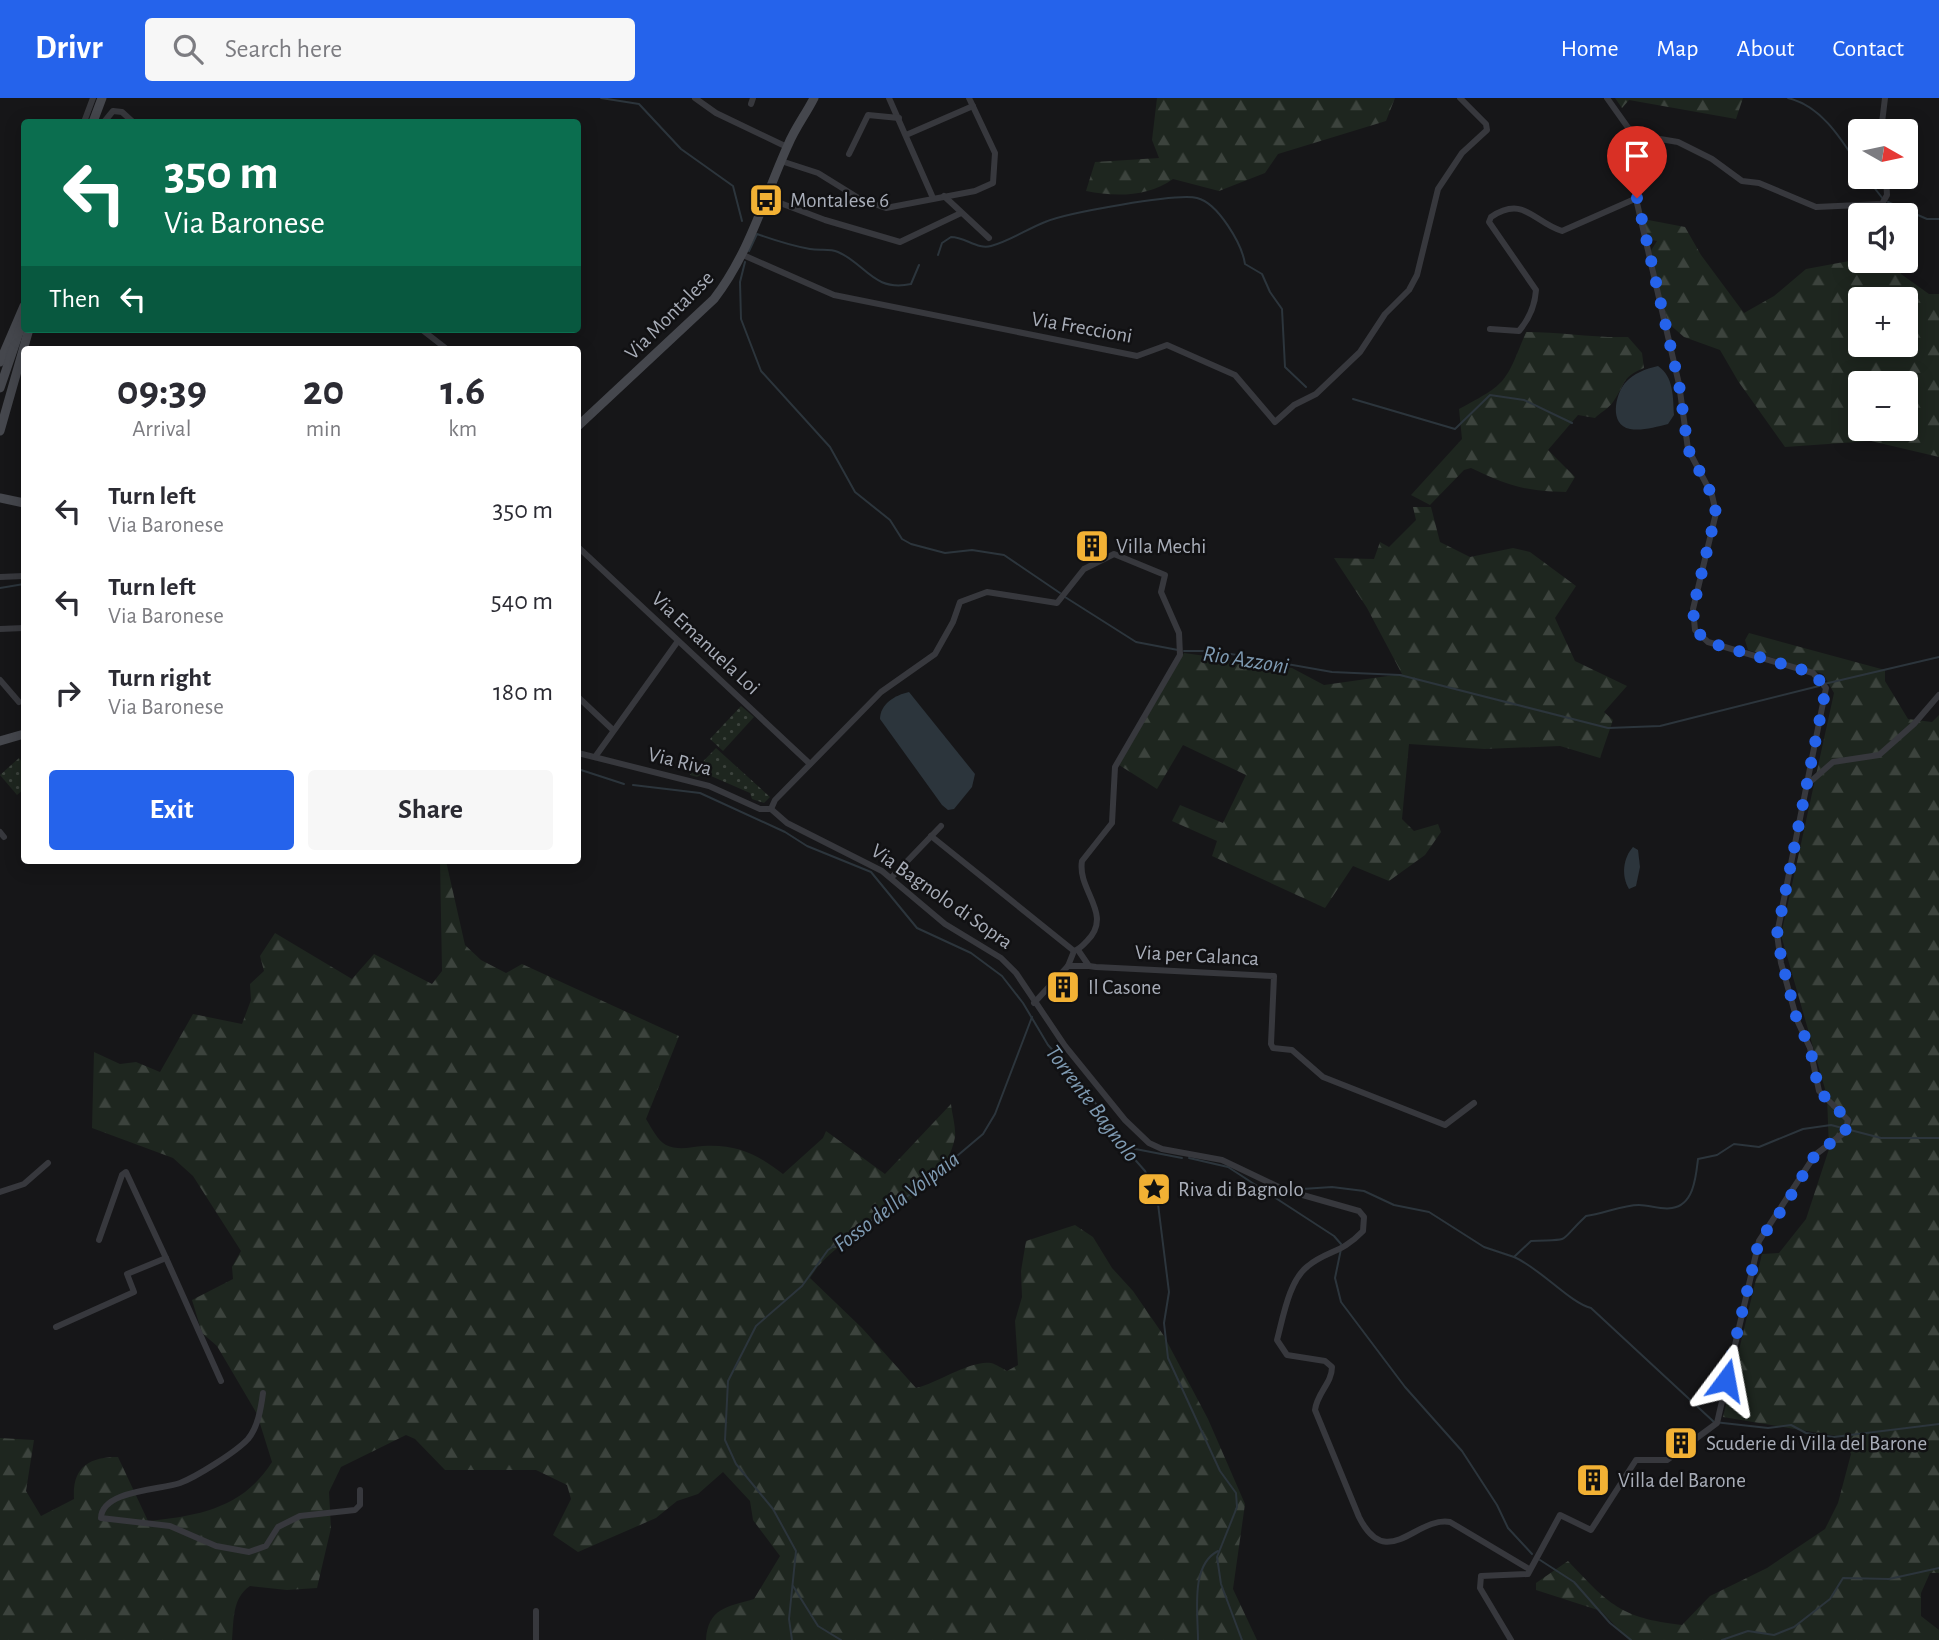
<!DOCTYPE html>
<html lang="en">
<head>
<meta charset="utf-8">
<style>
  body { margin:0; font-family:"Alegreya Sans",sans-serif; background:#f7f7f7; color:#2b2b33; height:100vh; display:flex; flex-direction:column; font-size:26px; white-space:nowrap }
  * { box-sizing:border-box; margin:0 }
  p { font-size:23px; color:#7c7c81 }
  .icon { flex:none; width:38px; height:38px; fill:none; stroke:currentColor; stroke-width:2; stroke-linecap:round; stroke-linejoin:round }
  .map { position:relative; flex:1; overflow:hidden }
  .details { position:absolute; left:21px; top:248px; width:560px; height:518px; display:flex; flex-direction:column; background:#fff; border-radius:7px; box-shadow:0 4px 18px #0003 }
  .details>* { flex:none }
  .guide { position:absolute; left:21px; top:21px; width:560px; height:214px; border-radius:7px; box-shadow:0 4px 18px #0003; background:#0b6e4f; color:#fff; overflow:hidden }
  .needle { width:46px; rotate:99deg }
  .tools { position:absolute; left:1848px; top:21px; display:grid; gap:14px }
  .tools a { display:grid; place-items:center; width:70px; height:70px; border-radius:7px; background:#fff; box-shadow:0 4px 18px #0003; font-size:35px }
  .pin { position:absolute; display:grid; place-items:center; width:60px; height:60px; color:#fff; margin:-72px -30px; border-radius:50% 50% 50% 0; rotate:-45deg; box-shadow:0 0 7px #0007 }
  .pin .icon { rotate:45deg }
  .me { position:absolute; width:77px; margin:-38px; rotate:13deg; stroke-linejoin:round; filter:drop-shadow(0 0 5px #0008) }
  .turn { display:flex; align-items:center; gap:24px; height:147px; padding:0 28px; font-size:32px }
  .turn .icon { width:91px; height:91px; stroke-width:2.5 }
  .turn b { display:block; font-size:49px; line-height:60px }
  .then { display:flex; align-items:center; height:66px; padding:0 28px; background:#0003; gap:14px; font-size:26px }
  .eta { display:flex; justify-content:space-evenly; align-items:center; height:119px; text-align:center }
  .eta b { font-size:42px; font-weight:700; line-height:49px }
  .primary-button { display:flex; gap:14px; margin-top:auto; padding:14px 28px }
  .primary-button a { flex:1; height:80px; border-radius:7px; background:#2563eb; color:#fff; font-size:28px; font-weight:700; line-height:80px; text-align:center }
  .primary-button a+a { background:#f7f7f7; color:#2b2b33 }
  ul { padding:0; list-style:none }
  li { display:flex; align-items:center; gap:21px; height:91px; padding:0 28px }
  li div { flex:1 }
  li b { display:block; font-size:26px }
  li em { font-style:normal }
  header { display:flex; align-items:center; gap:42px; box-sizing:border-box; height:98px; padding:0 35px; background:#2563eb; color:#fff }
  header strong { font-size:33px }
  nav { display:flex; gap:38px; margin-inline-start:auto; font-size:24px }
  .search { width:490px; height:63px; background:#f7f7f7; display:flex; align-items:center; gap:18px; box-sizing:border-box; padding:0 24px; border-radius:7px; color:#7c7c81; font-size:26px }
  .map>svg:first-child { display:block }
  .forest { fill:url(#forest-firs); fill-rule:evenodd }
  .park { fill:url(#park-dots) }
  .water { fill:#2c353c }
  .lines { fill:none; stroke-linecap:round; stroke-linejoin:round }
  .stream { stroke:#2c353c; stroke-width:2 }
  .street { stroke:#37383d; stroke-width:6 }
  .secondary { stroke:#45474d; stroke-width:9 }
  .route { stroke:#2563eb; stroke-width:12; stroke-dasharray:0 21.6 }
  .labels { text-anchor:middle; stroke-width:5; stroke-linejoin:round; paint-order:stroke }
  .poi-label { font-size:21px; fill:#a8adb8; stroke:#111113; text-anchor:start }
  .street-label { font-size:21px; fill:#a8adb8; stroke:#111113 }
  .water-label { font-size:23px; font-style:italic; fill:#7f9bb3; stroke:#111113 }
</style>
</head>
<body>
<header>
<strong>Drivr</strong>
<div class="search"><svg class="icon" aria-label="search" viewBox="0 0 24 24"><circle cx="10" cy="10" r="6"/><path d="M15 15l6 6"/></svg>Search here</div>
<nav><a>Home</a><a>Map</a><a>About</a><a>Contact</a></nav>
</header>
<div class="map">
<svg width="1939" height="1542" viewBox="0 0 1939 1542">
  <defs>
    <pattern id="forest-firs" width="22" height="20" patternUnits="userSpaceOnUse" patternTransform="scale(1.75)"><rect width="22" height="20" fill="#1e261f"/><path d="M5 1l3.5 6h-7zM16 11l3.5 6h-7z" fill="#3c433d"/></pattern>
    <pattern id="park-dots" width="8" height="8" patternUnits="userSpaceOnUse" patternTransform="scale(1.75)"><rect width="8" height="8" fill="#1e261f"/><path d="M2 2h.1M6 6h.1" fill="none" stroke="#3c433d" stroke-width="1.8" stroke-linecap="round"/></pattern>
  </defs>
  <rect width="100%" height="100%" fill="#161618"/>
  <g class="forest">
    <path d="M1157,0H1395L1386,23L1278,56L1265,75L1219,93L1173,81C1148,99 1115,99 1086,93L1095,64L1159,60L1152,42Z"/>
    <path d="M1615,0H1743L1736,21L1629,2L1622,10Z"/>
    <path d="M1643,121L1685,129L1701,157L1744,215L1774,198L1806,171L1860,161L1899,163L1901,176L1929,196H1939V359L1871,343L1785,349L1738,283L1720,252L1684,239L1668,225L1650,154L1657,143L1647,141ZM1860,201H1906V247H1860ZM1860,285H1906V331H1860Z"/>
    <path d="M1526,234C1560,234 1593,240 1628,239L1642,255L1644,270C1620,280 1626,286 1613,304C1609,310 1600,315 1595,320L1578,317L1548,352L1575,379L1566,394C1525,393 1508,388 1471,370L1464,372L1430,407L1411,397L1462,341L1459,311C1508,285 1505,285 1526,234Z"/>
    <path d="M1413,409H1431L1440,444L1470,459L1513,450L1530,454L1576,488L1555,520L1575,563L1627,588L1604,614L1613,622L1600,660L1560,648L1484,651L1409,646L1402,721L1414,733L1438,726L1441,734L1425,757L1389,783L1353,768L1325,810L1212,758L1217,743L1172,723L1180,707L1223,725L1246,677L1183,647L1157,691L1119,667L1184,555L1292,570L1324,587L1402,576L1367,510L1334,460L1374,461L1380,444L1389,449L1416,422Z"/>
    <path d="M1749,535L1885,572V583L1908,621L1932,624L1939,617V1475H1930L1921,1495V1518L1939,1532V1542H1629L1601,1513L1536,1492V1485L1568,1463C1609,1506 1620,1520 1682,1527L1710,1498L1767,1470L1825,1431L1838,1405L1851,1356L1843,1339L1723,1319L1762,1156L1779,1155L1806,1121L1829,1051L1827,998L1781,837L1834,595L1823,576L1748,552L1745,542Z"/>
    <path d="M440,763H446L465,847L481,862L506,875L522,866L679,938L646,1021C651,1029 658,1043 666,1047C678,1053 691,1049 703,1048C737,1046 757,1056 783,1076L823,1040L826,1033L885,1076L951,1006C952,1016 956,1029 955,1039C942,1109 844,1124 810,1180L862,1230L916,1290C938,1285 970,1262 991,1265C996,1266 1003,1271 1007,1273L1018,1267L1015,1223L1022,1199L1021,1173L1026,1143L1075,1127L1093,1139L1112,1170L1133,1193L1164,1238L1208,1321L1245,1406L1233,1491L1257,1542H706C708,1510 727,1509 754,1501L780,1458L753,1422L750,1403L723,1374L698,1396L677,1403L656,1420L578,1454L553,1437L571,1401L567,1387L536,1372H445L415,1341L406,1337L341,1369L329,1394L331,1430L317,1490L287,1492L250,1488C232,1500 234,1522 232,1542H0V1340L34,1342L26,1393L41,1418L74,1401C72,1369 89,1359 118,1359L148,1423C199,1418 243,1410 272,1364L257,1316L217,1248L202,1235L192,1202L233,1181L232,1169L241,1153L193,1078L173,1060L92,1030L94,954L120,966L136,964L160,974L193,916L242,926L251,902L250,886L264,873L260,858L275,835L352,881L374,856L432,886L442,873Z"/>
  </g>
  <g class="park">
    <path d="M741,608L754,619L723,653L710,641Z"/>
    <path d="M716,650L770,699L764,705L752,701L750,695L704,675L697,679L690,677Z"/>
    <path d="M19,660L24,667V691L17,697L0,677Z"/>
  </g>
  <g class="water">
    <path d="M1658,268C1674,279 1673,299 1674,317L1668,326C1656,329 1642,333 1630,331C1609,327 1615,297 1625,285C1634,275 1645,271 1658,268Z"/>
    <path d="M909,594L975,676L972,689L954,711L948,712L942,707L880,621C880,606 895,597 909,594Z"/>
    <path d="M1633,749L1638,752L1640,769L1636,788L1629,791C1621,778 1623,760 1633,749Z"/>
  </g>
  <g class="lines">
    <g class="stream">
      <path d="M601,0L639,6L681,51L733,88L742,123"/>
      <path d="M1788,0C1822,8 1842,42 1860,70"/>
      <path d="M1866,79L1883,101"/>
      <path d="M1888,104L1927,121H1939"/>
      <path d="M749,153L757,136C774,142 793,148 810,151C820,153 829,150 838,154C866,166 873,194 911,186L919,167"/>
      <path d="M938,157L942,145L951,139C965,139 978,152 991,148C1010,143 1027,131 1045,124C1066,115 1177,95 1197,100C1218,105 1242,146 1245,166L1262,176L1270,194L1282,211L1285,269L1306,289"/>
      <path d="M745,164L740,184L741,221L761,273L830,349L855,394L890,422L902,441L911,446L945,455L972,452L1004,457L1060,495"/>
      <path d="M1353,301L1455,331L1490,297L1524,302L1572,325"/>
      <path d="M0,490L24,486"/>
      <path d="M1065,499L1136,544L1178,552"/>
      <path d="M1184,553H1214L1332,574L1400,577L1608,630L1660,628L1819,588"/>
      <path d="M1824,586L1939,559"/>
      <path d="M578,671L624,686"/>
      <path d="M633,687L700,695L785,734L807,748L871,774L917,830L971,855L1002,878L1023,905L1048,947L1083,986L1124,1049L1145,1073L1157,1098L1169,1194L1164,1225L1168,1260L1220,1373L1236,1395L1237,1409L1217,1459L1221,1486L1242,1542"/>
      <path d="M1125,1049L1182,1060"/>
      <path d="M1189,1060L1228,1069L1334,1138L1341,1146"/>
      <path d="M1302,1091L1332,1089L1364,1093L1394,1107L1429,1114L1484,1149L1514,1159L1531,1143C1575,1141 1556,1146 1586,1118C1603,1116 1622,1107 1639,1107C1650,1107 1661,1112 1672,1110C1694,1107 1696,1078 1698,1061L1717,1057L1734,1046L1759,1049L1803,1031L1831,1027L1881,1040H1939"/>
      <path d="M1341,1151L1335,1180L1341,1204L1405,1289L1462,1353L1497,1407L1508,1430L1532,1456"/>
      <path d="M1514,1159C1540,1170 1570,1205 1591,1210L1714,1324L1768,1330L1791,1327L1806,1335L1834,1339L1939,1326"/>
      <path d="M1540,1462L1574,1484L1610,1525L1631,1542"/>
      <path d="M793,1488L818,1528L841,1542"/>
      <path d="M792,1542L789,1521L796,1453L773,1411L736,1366L725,1342L728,1283L756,1228L802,1188L828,1152L918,1091L983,1036L995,1016L1032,919"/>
      <path d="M1198,1542C1198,1515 1190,1467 1218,1453"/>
      <path d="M1722,1542L1748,1533L1774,1537L1794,1529L1830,1501L1843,1480L1889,1481L1939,1470"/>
    </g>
    <g class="street">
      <path d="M695,0L716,15L787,49"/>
      <path d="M889,0L933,100"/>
      <path d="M1607,0L1629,31L1642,38L1678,44L1712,61L1742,83L1759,85L1816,109L1882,106L1887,97L1886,79"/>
      <path d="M751,6L753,0"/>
      <path d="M84,24L93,0"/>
      <path d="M104,24L113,13L122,14L133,24"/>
      <path d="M1881,33L1885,0"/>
      <path d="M906,37L973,8"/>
      <path d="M849,56L868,17L899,20"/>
      <path d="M781,63L818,75L860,101L886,110L975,93L993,85L995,55L969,0"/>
      <path d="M944,98L989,140"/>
      <path d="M767,100L825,122L900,144L961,115"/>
      <path d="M743,157L834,197L1137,258L1167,247L1235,277L1275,324L1294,307L1316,296L1360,254L1385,216L1409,192L1417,177L1438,91L1462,55L1487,32L1486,26L1460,0"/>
      <path d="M24,178V180"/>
      <path d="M421,231L448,252"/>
      <path d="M1490,231L1519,233C1529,221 1535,208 1536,192L1489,124L1491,119C1524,97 1533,124 1562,133L1637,100"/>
      <path d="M578,449L810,666"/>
      <path d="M0,479L24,478"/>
      <path d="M0,531L24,530"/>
      <path d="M0,582L19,604"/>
      <path d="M578,599L613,632"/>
      <path d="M578,655L709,688L760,711H771"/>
      <path d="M595,659L678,543"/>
      <path d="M1809,685L1833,664L1879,657L1914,626L1939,597"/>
      <path d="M771,711L787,725L882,773L945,826L1001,860L1016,875L1065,948L1125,1022L1149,1045L1162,1051L1222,1062L1285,1092L1359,1113L1364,1119L1363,1133C1341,1156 1328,1152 1308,1168C1289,1182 1283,1220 1277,1242L1287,1257L1325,1263L1332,1269C1332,1285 1317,1295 1315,1312L1359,1419C1387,1475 1416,1418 1450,1424L1529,1471"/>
      <path d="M771,711L775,702L881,594L935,556L953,524L960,504L987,494L1057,505L1084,471L1114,456L1165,477L1161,494L1179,535L1180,557L1115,669L1112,725L1082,763C1077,793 1114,816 1087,843C1082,848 1080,851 1074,853L1068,868L1034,905"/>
      <path d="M0,734L4,739"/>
      <path d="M931,738L1074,853"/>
      <path d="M891,780L941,728"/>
      <path d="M1078,852L1089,868L1096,869L1274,878L1271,946L1273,950L1292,952L1323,979L1445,1027L1474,1005"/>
      <path d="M1068,868H1089"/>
      <path d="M0,1094L24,1086L48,1065"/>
      <path d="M166,1160L221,1283"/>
      <path d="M56,1229L134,1194L127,1176L166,1160L126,1074L122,1077L99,1142"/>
      <path d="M263,1295C261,1310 258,1329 248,1341C236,1354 196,1379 180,1385C161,1392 102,1392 101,1420L170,1428L216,1448L249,1454L266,1448L278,1429L300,1418L355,1412L360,1407V1392"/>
      <path d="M536,1513V1542"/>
      <path d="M1511,1542L1480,1490L1481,1478L1528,1476L1560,1417L1591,1432L1636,1362H1667L1717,1325L1759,1143L1815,1057L1845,1034L1848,1022L1819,993L1810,950L1797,922L1781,865L1777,836L1826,590L1813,575L1708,544L1695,532L1693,511L1716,415L1712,397L1688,351L1679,286L1637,105L1629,31"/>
    </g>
    <g class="secondary">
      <path d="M93,24L102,0"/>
      <path d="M0,264L24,208"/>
      <path d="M0,290L24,220"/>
      <path d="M578,328L714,201C750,154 764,100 788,47C795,30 806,16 814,0"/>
      <path d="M0,333L29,231"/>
      <path d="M0,400L24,405"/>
      <path d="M0,643L24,636"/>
    </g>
  </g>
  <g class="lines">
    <path class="route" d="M1637,100L1679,286L1688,351L1712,397L1716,415L1693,511L1695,532L1708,544L1813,575L1826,590L1777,836L1782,864L1797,922L1810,950L1819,993L1848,1022L1845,1034L1815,1057L1784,1109L1759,1143L1726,1282"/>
  </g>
  <defs>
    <g id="bus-square" transform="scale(1.75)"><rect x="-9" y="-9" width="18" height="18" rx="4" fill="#f2b134" stroke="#111113"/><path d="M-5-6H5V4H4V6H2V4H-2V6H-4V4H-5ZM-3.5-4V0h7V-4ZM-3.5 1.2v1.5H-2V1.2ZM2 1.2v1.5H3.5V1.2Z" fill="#111"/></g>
    <g id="building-square" transform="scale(1.75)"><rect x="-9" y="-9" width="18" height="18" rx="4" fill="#f2b134" stroke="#111113"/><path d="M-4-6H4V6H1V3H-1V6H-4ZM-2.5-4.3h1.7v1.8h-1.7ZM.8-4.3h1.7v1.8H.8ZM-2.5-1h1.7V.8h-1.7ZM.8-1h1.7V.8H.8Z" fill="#111"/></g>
    <g id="sight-square" transform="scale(1.75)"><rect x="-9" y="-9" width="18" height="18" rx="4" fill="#f2b134" stroke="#111113"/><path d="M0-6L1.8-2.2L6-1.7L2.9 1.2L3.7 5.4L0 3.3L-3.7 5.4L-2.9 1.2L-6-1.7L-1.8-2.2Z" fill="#111"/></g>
  </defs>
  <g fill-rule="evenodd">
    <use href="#bus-square" x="766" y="102"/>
    <use href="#building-square" x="1092" y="448"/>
    <use href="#building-square" x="1063" y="889"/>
    <use href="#sight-square" x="1154" y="1091"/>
    <use href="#building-square" x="1681" y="1345"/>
    <use href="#building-square" x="1593" y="1382"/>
  </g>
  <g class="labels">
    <g class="poi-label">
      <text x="790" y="109">Montalese 6</text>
      <text x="1116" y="455">Villa Mechi</text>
      <text x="1088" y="896">Il Casone</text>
      <text x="1178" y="1098">Riva di Bagnolo</text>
      <text x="1706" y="1352">Scuderie di Villa del Barone</text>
      <text x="1618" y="1389">Villa del Barone</text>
    </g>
    <g class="street-label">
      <text transform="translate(669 217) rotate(-45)" y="7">Via Montalese</text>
      <text transform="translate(1082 229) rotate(10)" y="7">Via Freccioni</text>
      <text transform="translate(706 545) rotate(43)" y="7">Via Emanuela Loi</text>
      <text transform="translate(680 663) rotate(14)" y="7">Via Riva</text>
      <text transform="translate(942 798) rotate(35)" y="7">Via Bagnolo di Sopra</text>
      <text transform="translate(1197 857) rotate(3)" y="7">Via per Calanca</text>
    </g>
    <g class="water-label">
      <text transform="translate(1246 561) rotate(9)" y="8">Rio Azzoni</text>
      <text transform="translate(1093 1005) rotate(53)" y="8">Torrente Bagnolo</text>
      <text transform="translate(896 1103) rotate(-37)" y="8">Fosso della Volpaia</text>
    </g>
  </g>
</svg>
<div class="tools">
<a><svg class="needle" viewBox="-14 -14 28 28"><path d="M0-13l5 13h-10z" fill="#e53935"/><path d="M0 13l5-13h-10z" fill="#7c7c81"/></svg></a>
<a><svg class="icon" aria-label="sound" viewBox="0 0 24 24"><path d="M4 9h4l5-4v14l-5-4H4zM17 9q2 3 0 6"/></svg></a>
<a>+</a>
<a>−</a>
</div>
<div class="pin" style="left:1637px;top:100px;background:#d93025"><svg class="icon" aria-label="arrive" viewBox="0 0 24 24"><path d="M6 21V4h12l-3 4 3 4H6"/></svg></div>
<svg class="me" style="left:1726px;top:1282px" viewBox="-20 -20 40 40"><path d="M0-17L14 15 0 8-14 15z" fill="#2563eb" stroke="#fff" stroke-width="4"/></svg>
<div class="guide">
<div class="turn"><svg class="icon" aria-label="left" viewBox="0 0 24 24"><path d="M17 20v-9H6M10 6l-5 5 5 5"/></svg><div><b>350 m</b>Via Baronese</div></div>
<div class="then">Then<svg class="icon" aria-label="left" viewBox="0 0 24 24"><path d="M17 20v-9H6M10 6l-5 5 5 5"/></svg></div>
</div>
<section class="details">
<div class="eta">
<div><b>09:39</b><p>Arrival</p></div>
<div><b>20</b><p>min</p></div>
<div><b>1.6</b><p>km</p></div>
</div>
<ul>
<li><svg class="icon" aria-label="left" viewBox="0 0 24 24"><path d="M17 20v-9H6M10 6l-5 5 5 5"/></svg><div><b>Turn left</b><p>Via Baronese</p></div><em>350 m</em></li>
<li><svg class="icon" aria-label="left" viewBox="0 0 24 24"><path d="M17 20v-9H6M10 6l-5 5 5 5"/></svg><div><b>Turn left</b><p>Via Baronese</p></div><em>540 m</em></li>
<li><svg class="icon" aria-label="right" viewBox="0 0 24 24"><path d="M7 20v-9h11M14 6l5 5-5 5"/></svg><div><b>Turn right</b><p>Via Baronese</p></div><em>180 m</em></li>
</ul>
<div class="primary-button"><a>Exit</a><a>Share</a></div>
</section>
</div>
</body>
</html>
